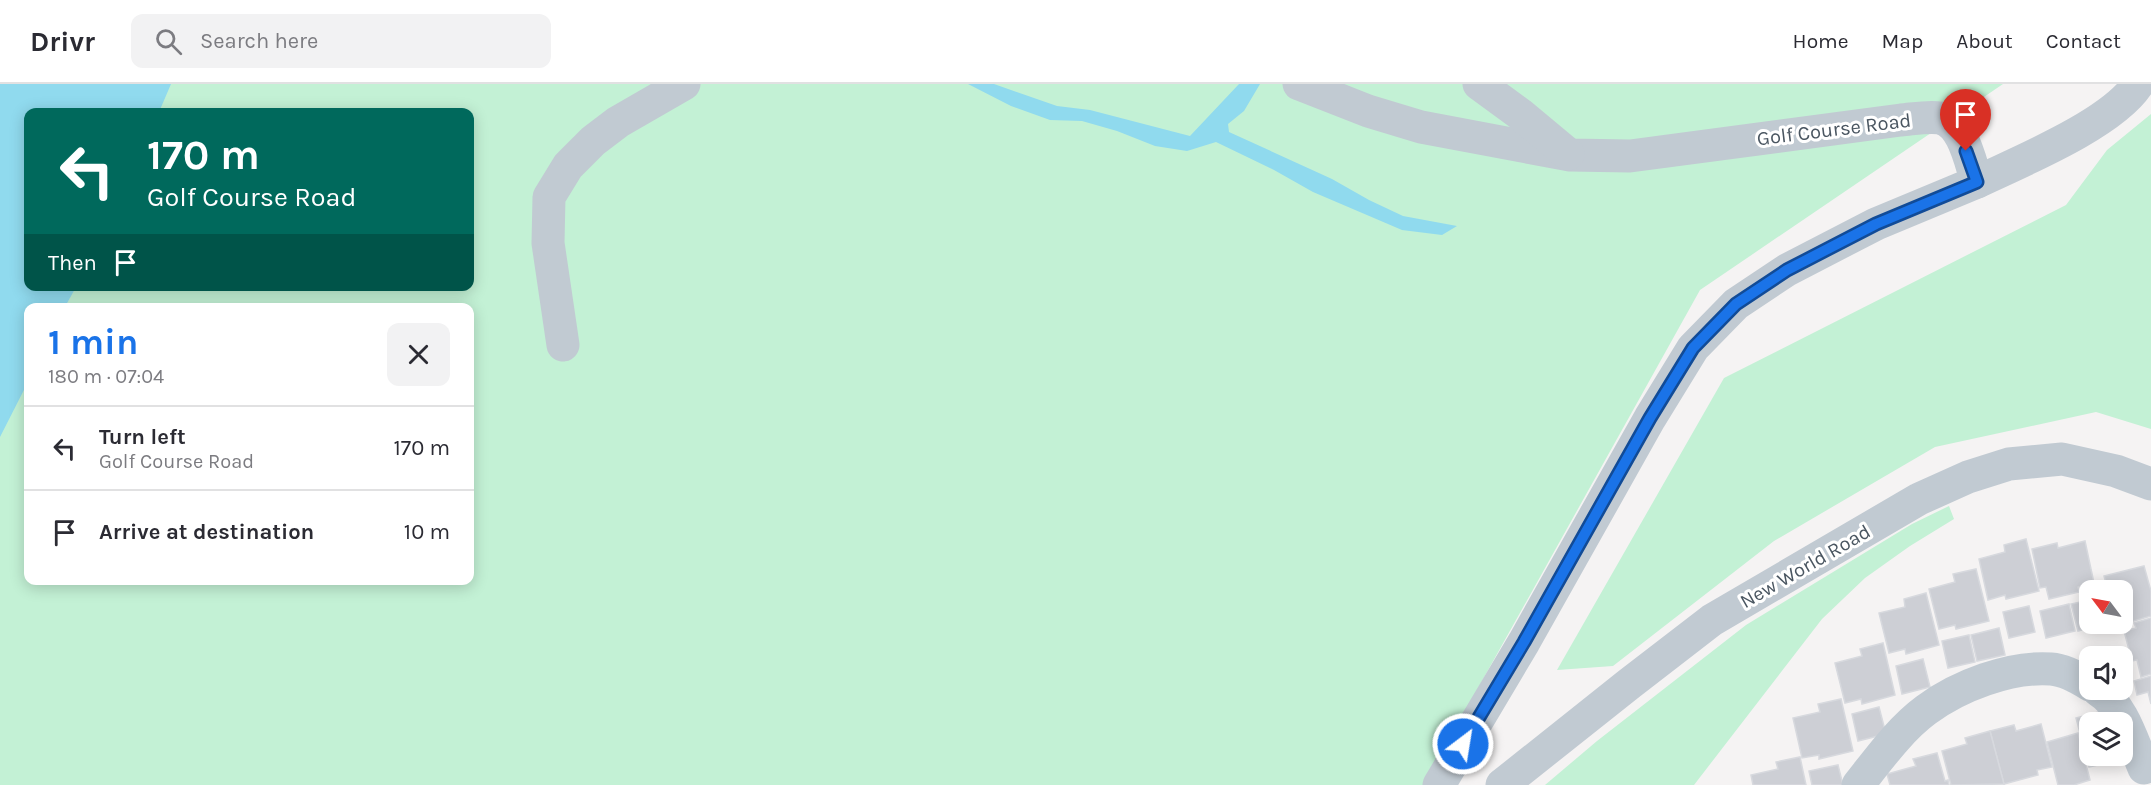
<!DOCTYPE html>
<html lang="en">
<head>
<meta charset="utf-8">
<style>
  body { margin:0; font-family:Karla,sans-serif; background:#f2f2f3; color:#2b2b33; height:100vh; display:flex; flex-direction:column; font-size:22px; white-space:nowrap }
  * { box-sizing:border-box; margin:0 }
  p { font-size:20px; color:#7c7c81 }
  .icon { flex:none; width:33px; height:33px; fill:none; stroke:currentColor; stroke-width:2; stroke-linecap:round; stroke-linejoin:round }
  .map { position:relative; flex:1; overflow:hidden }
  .side { position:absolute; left:24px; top:219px; width:450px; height:282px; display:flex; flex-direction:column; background:#fff; border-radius:12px; box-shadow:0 3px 15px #0003 }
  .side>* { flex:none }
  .top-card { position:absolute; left:24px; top:24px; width:450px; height:183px; border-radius:12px; box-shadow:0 3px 15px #0003; background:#00695c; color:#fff; overflow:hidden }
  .needle { width:39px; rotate:302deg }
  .controls { position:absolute; left:2079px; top:496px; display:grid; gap:12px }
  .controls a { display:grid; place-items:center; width:54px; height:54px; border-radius:12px; background:#fff; box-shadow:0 3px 15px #0003; font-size:30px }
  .pin { position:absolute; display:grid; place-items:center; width:51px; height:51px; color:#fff; margin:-62px -26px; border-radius:50% 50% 50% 0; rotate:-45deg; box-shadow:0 0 6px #0007 }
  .pin .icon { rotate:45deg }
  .me { position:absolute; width:66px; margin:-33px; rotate:31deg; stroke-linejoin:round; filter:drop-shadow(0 0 4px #0008) }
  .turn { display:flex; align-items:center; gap:21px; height:126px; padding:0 24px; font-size:27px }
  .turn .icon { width:78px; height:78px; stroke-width:2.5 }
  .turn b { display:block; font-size:42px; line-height:51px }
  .then { display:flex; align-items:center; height:57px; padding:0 24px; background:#0003; gap:12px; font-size:22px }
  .round { display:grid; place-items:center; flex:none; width:63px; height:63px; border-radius:12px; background:#f2f2f3 }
  .head { display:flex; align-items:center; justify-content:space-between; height:102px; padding:0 24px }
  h1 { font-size:36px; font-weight:700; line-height:45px; color:#1a73e8 }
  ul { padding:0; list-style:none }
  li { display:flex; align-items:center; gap:18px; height:84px; padding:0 24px; border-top:2px solid #e1e1e2 }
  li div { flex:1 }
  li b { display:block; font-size:22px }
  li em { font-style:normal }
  header { display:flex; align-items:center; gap:36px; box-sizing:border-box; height:84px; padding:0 30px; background:#fff; border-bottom:2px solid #e1e1e2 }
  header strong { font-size:28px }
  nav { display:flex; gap:33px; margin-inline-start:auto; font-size:21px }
  .search { width:420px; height:54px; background:#f2f2f3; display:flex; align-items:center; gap:15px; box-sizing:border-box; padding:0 21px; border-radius:12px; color:#7c7c81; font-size:22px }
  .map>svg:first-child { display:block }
  .green { fill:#c3f1d5 }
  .water { fill:#90daee }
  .building { fill:#cdcfd5; stroke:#d7d9de; stroke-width:1.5 }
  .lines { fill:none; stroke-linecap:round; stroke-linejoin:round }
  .minor { stroke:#c1cad2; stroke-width:33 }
  .route-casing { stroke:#114b97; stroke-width:15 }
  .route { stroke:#1a73e8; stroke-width:10 }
  .labels { text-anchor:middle; stroke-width:6; stroke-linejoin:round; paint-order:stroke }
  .street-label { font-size:20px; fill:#4a5661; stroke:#fff }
</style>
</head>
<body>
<header>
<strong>Drivr</strong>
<div class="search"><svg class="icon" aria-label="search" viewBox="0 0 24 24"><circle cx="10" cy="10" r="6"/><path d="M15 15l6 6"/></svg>Search here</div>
<nav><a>Home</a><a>Map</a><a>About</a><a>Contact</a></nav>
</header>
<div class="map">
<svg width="2151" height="701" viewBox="0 0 2151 701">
  <rect width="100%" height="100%" fill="#f5f3f3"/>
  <g class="green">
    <path d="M156,0H2003L1700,206L1424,701H0V342L28,293V496H470V224L65,223L75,203L470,202V28H146Z"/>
    <path d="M2151,30V345L2096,328L1935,363L1774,457L1613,582L1557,586L1724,294L2066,121L2107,66Z"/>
    <path d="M1949,422L1954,435L1910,462L1865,494L1822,535L1694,701H1545L1597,657L1746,541L1912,440Z"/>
  </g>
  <g class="water">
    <path d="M0,0H171L159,28H28V202L76,203L65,223L28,224V298L0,353Z"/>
    <path d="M968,0H994L1057,22L1090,26L1190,52L1239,0H1260L1244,27L1228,40L1229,48L1332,95L1369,116L1403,132L1457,142L1442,151L1402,146L1313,108L1274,86L1216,58L1187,67L1155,62L1117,47L1082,37L1050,36L1011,22Z"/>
  </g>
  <g class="building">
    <path d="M2026,455L2039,507L2006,515L2005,511L1988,516L1979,475L2005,468L2004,461Z"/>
    <path d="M2085,457L2094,499L2078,503L2079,508L2049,515L2046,503L2040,504L2032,465L2057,459L2058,464Z"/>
    <path d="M2144,482L2151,507V532L2113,543L2112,540H2122V507H2108L2104,492Z"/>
    <path d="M1976,485L1989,537L1956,545L1955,541L1939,545L1929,505L1955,498L1953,490Z"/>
    <path d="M1926,509L1939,561L1906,570L1905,565L1889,569L1879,529L1905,523L1904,515Z"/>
    <path d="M2090,516V540H2104L2078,547L2071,520Z"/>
    <path d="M2069,520L2075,547L2046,554L2040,527Z"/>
    <path d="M2029,522L2035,548L2009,554L2003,528Z"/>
    <path d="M2151,534V590L2141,593L2137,576L2132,577L2124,547L2136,544L2134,539Z"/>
    <path d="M1999,544L2005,571L1977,577L1971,551Z"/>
    <path d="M1969,551L1975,578L1948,584L1942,557Z"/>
    <path d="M1883,559L1895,611L1862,620L1861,615L1845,619L1835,579L1862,572L1860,565Z"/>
    <path d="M2118,563L2121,573H2093L2092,570Z"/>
    <path d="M1923,575L1930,603L1902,610L1896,582Z"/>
    <path d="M2151,592V620L2148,608L2137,611L2134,597Z"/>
    <path d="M1841,615L1853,667L1819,675V671L1802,674L1793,634L1820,628L1818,620Z"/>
    <path d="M1879,623L1886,650L1858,657L1852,630Z"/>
    <path d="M2106,626L2109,639H2090V672H2118L2101,677L2102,680L2089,683L2076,634Z"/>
    <path d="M2041,640L2052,683L2037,686L2038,691L2004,700L1990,647L2014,641L2016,647Z"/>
    <path d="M1990,647L2004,700L1951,701L1942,667L1967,660L1965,654Z"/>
    <path d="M2078,649L2090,696L2074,701H2058L2047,658Z"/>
    <path d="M1937,669L1945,697L1948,696L1949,701H1890L1887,690L1916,682L1913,675Z"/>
    <path d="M1800,673L1806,701H1753L1751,691L1778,685L1776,678Z"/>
    <path d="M1838,681L1843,701H1812L1809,687Z"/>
  </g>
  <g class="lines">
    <g class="minor">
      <path d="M1299,0L1368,27L1421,43L1570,71L1630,72L1901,36C1913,35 1929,32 1940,34C1964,40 1970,78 1977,98L1876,140L1787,186L1736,220L1693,264L1650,334L1524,558L1439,701"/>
      <path d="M1479,0L1520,30L1568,70"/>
      <path d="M1977,98C2021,77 2112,40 2138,0"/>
      <path d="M563,261L548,159L549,113L568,82L593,57L618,38L684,0"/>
      <path d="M2098,606C2123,621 2133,659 2144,684"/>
      <path d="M1502,701L1629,600L1712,536L1919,415L1968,393L2009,380L2062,375L2116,387L2151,400"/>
      <path d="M1858,701C1878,676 1900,645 1926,626C1958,602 2010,582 2051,585C2064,586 2079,594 2090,601"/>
    </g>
  </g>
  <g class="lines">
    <g class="route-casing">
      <path id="route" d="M1463,660L1524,558L1650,334L1693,264L1736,220L1787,186L1876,140L1977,98L1966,67"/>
    </g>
    <use href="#route" class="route"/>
  </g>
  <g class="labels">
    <g class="street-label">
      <text transform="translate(1834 45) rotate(-7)" y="7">Golf Course Road</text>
      <text transform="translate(1805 482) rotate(-30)" y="7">New World Road</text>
    </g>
  </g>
</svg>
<div class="controls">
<a><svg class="needle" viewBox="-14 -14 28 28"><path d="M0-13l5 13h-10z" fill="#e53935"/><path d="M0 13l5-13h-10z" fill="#7c7c81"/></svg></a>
<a><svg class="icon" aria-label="sound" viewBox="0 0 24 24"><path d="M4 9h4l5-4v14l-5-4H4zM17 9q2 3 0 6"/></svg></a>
<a><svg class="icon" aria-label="layers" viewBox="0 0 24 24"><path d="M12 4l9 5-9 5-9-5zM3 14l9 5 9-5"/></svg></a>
</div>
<div class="pin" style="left:1966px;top:67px;background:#d93025"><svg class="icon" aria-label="arrive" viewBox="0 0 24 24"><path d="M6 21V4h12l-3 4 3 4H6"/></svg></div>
<svg class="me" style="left:1463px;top:660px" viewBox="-20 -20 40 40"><circle r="17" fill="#1a73e8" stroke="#fff" stroke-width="3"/><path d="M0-11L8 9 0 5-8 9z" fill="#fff"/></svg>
<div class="top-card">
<div class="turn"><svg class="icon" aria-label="left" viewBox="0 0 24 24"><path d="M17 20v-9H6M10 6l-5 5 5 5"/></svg><div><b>170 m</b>Golf Course Road</div></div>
<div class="then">Then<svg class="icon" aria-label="arrive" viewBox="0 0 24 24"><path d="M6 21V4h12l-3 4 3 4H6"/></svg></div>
</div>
<section class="side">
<div class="head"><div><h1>1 min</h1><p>180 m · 07:04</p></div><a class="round"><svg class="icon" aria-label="close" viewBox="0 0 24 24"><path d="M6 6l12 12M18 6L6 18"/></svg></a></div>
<ul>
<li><svg class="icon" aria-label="left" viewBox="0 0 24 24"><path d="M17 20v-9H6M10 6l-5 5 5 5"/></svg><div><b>Turn left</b><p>Golf Course Road</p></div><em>170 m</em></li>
<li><svg class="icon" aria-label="arrive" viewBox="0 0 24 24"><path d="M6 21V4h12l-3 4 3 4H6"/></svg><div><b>Arrive at destination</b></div><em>10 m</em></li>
</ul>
</section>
</div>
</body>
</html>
